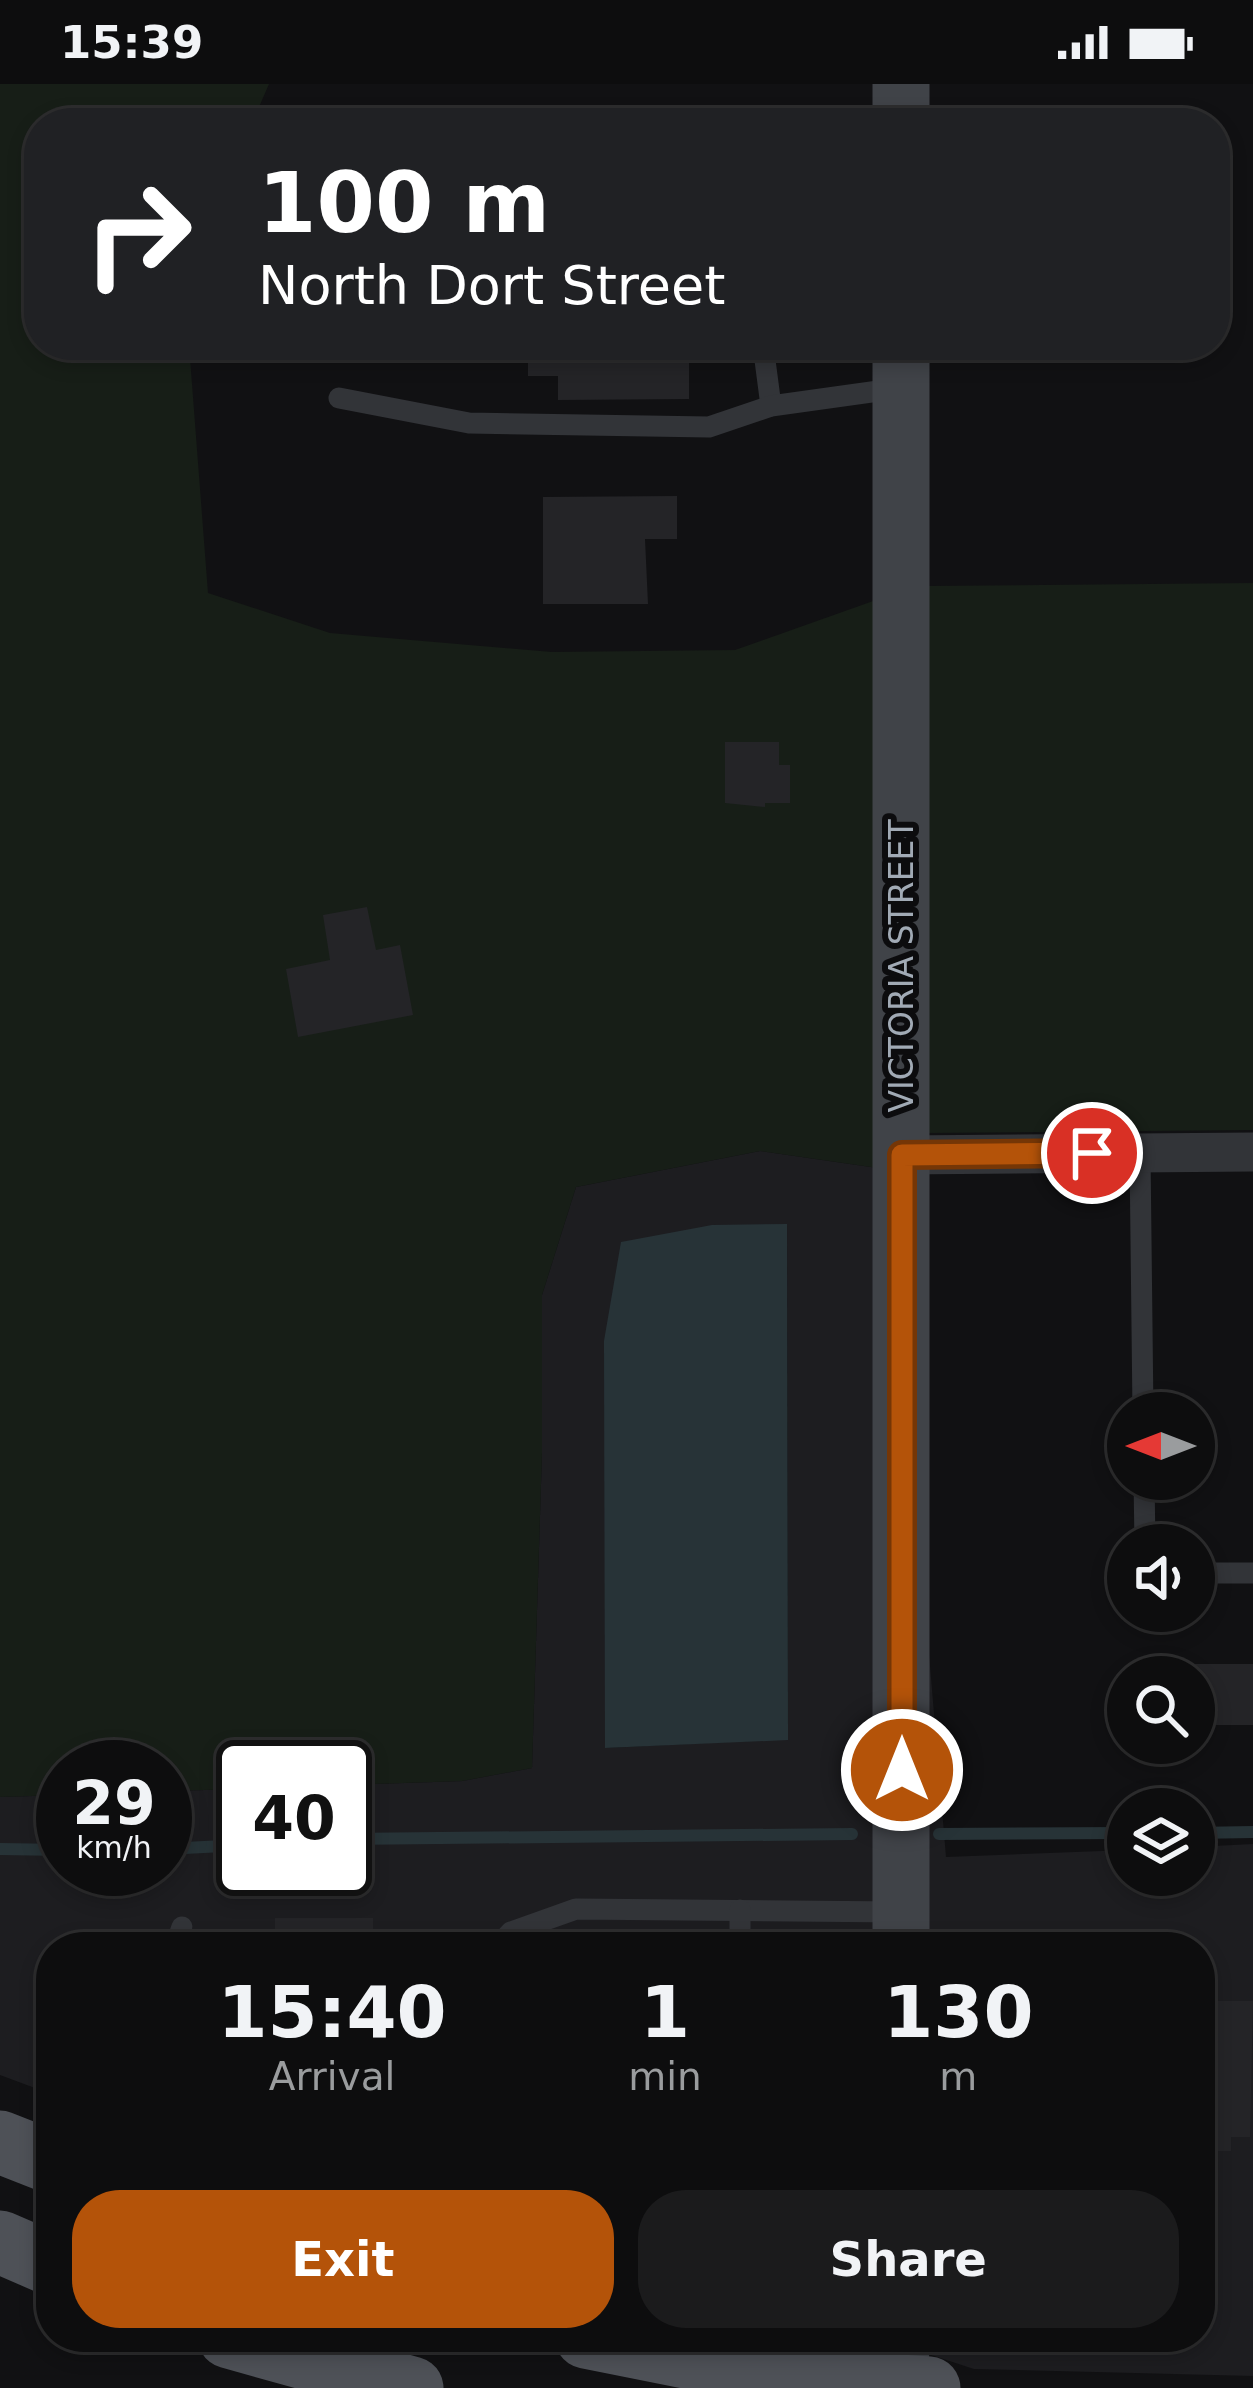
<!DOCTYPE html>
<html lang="en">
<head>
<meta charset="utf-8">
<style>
  body { margin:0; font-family:"DejaVu Sans",sans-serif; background:#1b1b1c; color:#f1f3f6; height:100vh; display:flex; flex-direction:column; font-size:45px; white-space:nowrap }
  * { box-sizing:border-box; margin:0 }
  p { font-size:39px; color:#9a9c9e }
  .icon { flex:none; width:66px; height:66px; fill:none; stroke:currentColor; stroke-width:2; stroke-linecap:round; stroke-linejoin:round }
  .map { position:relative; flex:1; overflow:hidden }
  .panel { position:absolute; left:36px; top:1848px; width:1179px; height:420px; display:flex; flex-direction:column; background:#0d0d0e; border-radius:48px; box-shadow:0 6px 18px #0003,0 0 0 3px #2d2d2e }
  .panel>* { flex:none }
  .top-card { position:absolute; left:24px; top:24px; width:1206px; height:252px; border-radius:48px; box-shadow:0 6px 18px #0003,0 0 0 3px #2d2d2e; background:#202124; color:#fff; overflow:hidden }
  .needle { width:78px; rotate:270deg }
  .controls { position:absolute; left:1107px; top:1308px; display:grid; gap:24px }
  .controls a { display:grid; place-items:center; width:108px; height:108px; border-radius:50%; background:#0d0d0e; box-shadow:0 6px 18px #0003,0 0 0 3px #2d2d2e; font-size:60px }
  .speed { position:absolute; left:36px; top:1656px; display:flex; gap:24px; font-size:60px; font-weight:700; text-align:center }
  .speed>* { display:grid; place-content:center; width:156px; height:156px; border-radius:50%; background:#0d0d0e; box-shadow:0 6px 18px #0003,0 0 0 3px #2d2d2e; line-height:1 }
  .speed small { font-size:30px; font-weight:400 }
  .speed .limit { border:6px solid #111; border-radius:18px; background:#fff; color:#111 }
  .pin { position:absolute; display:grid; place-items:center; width:102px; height:102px; color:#fff; margin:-51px; border:6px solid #fff; border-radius:50%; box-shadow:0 3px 12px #0007 }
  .me { position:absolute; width:132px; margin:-66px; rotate:0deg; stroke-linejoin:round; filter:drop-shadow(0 0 9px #0008) }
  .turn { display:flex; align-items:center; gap:42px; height:252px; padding:0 36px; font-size:54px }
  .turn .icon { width:156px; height:156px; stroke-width:2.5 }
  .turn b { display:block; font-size:84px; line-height:102px }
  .eta { display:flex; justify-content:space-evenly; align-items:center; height:204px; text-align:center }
  .eta b { font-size:72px; font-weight:800; line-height:84px }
  .primary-button { display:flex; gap:24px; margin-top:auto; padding:24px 36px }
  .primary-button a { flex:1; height:138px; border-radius:48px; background:#b45309; color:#fff; font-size:48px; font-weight:800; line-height:138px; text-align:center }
  .primary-button a+a { background:#1b1b1c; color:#f1f3f6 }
  .status { display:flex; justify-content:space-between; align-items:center; height:84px; padding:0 60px; background:#0d0d0e; direction:ltr }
  .status svg { height:33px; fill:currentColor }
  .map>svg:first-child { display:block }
  .built { fill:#1d1d20; fill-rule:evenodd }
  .green { fill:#171e17 }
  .water { fill:#273337 }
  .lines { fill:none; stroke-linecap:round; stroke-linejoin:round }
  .stream { stroke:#273337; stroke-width:12 }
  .building { fill:#242427 }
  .lane { stroke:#323438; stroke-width:21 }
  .street { stroke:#323438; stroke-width:39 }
  .secondary { stroke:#404348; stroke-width:57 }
  .primary { stroke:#4e5157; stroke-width:63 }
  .route-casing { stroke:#753606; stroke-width:30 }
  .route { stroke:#b45309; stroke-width:21 }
  .labels { text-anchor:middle; stroke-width:12; stroke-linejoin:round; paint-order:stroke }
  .street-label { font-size:33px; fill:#a1aab5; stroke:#0c0c0e }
</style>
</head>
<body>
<div class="status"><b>15:39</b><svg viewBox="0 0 49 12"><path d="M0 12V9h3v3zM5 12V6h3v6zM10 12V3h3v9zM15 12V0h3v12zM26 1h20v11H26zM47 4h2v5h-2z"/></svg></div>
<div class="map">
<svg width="1253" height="2304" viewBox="0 0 1253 2304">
  <rect width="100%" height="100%" fill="#111113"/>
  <g class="built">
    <path d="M760,1067L878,1084L876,1863H51V2010L0,1991V1713L63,1711V1785H165V1707L243,1705V1785H345V1701L462,1697L532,1684L542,1369V1211L576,1103ZM787,1140L788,1655L606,1664Z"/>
    <path d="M926,1534L946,1773L1128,1766V1791H1194V1763L1253,1760V2292L974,2285L925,2269V2253H1200V1863H925Z"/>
  </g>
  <g class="green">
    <path d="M0,0H269L252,39H39V261H189L208,509L330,549L552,568L735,566L876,516L878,1084L760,1067L576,1103L542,1211V1369L532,1684L462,1697L345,1701V1683H243V1705L165,1707V1683H63V1711L0,1713Z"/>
    <path d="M1253,499V1046L926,1049L925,502Z"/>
  </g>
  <path class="water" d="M787,1140L788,1656L605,1664L604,1257L621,1158L712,1141Z"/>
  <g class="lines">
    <g class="stream">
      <path d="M1194,1749L1253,1748"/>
      <path d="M939,1750L1128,1749"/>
      <path d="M345,1755L852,1750"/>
      <path d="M0,1765L63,1766"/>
      <path d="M165,1765L243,1761"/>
    </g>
  </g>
  <g class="building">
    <path d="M528,261H648V277H689V315L558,316V292H528Z"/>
    <path d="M677,412V455H645L648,520H543V413Z"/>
    <path d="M725,658H779V681H790V719H765V723L725,719Z"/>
    <path d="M367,823L376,866L400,861L413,931L298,953L286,885L330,876L323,831Z"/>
    <path d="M1177,1580H1253V1641H1194V1593H1177Z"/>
    <rect x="275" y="1834" width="98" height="29"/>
    <path d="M1200,1917H1253L1250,2053H1231V2067H1214V2053H1200Z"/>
  </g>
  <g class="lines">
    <g class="lane">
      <path d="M763,261L771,322"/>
      <path d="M339,314L469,339L709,343L771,322L900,304"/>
      <path d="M1140,1069L1143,1329"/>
      <path d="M1144,1395L1145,1461"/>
      <path d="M1194,1489H1253"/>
      <path d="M175,1863L182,1843"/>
      <path d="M497,1863L511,1848L576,1825L900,1828"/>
      <path d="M740,1863V1826"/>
    </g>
    <path class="street" d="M902,1071L1253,1068"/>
    <g class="secondary">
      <path d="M901,39V0"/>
      <path d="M901,261V1863"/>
      <path d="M900,2304L901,2253"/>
    </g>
    <g class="primary">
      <path d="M0,2058L51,2078"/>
      <path d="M0,2158L51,2180"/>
      <path d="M229,2253L412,2304"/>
      <path d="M586,2253L795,2295L929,2304"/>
    </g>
  </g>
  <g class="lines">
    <g class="route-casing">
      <path id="route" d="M902,1686V1071L1092,1069"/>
    </g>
    <use href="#route" class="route"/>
  </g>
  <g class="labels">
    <g class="street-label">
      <text transform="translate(901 882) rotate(-90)" y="12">VICTORIA STREET</text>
    </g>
  </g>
</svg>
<div class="controls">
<a><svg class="needle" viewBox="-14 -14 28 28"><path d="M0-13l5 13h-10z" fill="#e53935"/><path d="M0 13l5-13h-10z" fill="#9a9c9e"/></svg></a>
<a><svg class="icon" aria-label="sound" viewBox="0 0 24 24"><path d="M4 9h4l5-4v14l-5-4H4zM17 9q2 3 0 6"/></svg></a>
<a><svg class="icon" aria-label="search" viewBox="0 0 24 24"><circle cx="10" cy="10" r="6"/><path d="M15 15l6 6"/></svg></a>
<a><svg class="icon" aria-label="layers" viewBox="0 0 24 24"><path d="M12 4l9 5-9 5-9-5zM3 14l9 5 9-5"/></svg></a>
</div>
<div class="speed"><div>29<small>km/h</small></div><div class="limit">40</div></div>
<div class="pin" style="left:1092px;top:1069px;background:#d93025"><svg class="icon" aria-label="arrive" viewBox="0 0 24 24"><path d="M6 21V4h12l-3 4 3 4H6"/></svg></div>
<svg class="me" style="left:902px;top:1686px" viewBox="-20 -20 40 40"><circle r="17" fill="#b45309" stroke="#fff" stroke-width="3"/><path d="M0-11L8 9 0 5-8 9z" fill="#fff"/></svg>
<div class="top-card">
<div class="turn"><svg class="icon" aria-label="right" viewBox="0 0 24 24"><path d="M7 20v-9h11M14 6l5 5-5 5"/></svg><div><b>100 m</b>North Dort Street</div></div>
</div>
<section class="panel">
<div class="eta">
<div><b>15:40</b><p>Arrival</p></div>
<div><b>1</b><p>min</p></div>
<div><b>130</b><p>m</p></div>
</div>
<div class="primary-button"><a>Exit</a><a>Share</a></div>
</section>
</div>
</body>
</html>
